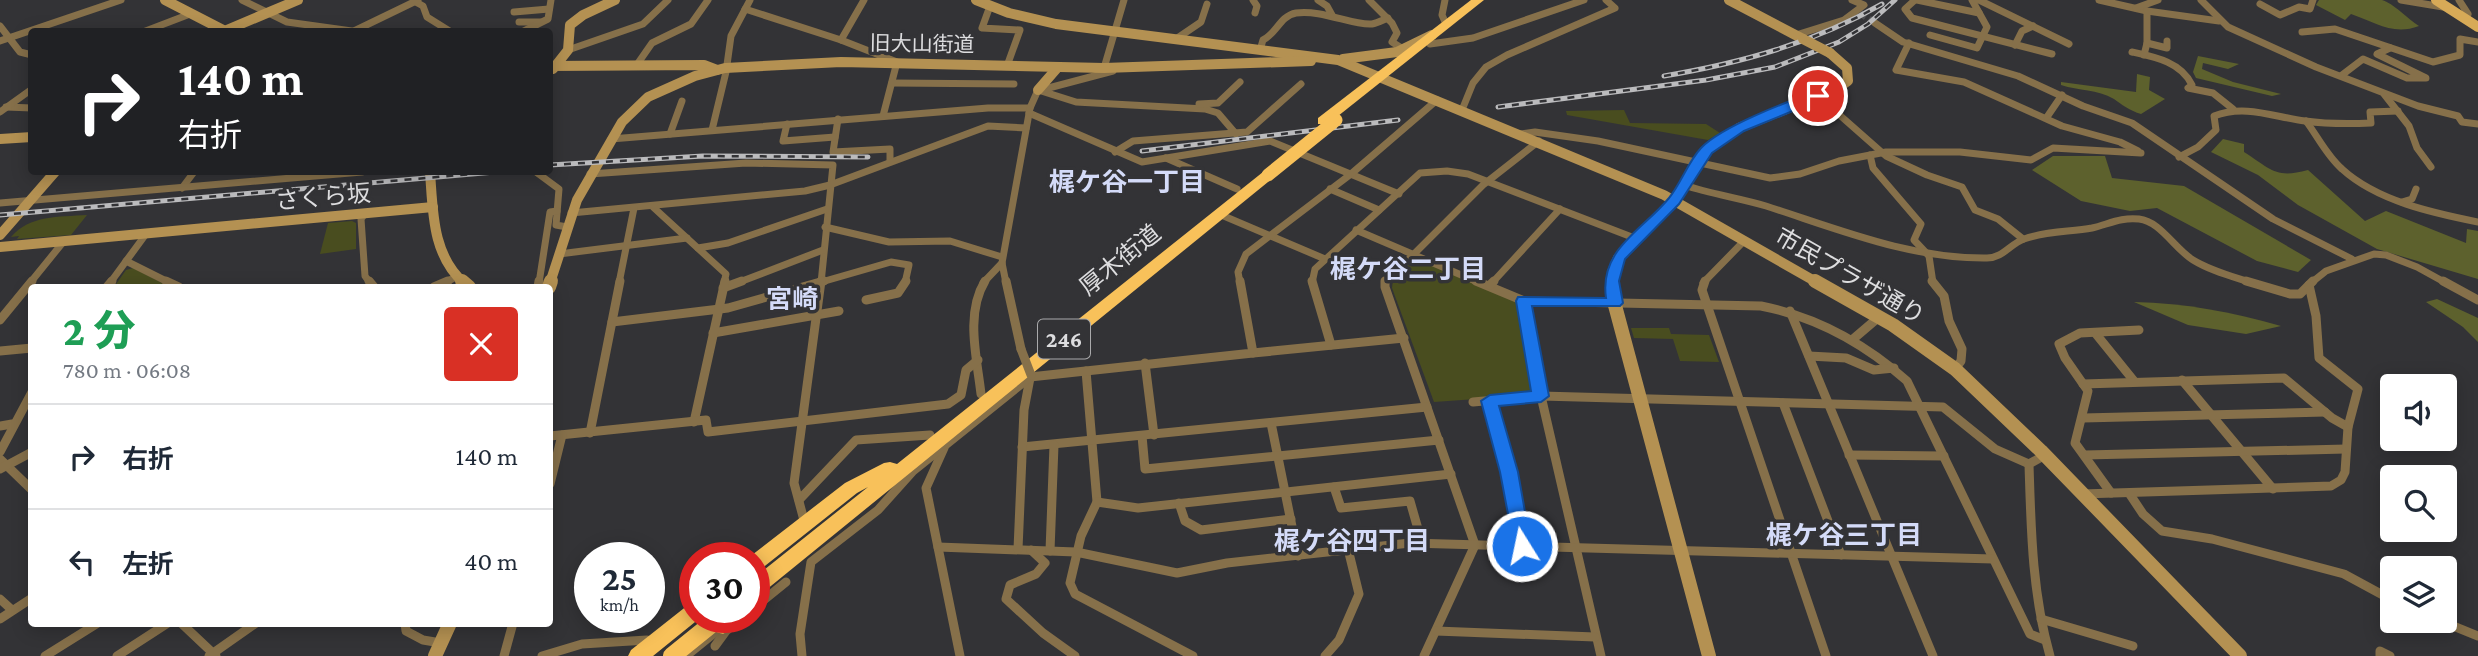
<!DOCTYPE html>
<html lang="ja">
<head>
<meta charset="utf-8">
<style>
  body { margin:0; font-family:"Crimson Pro","Noto Sans JP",serif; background:#f6f6f7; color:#1f2937; height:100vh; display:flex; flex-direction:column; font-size:26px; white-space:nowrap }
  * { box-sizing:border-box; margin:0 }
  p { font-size:23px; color:#747a83 }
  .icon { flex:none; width:38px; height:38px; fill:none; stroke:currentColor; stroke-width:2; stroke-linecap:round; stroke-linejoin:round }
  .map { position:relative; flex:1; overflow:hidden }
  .drawer { position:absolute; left:28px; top:284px; width:525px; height:343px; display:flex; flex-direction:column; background:#fff; border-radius:7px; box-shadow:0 4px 18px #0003 }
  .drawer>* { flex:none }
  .hud { position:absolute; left:28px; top:28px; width:525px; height:147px; border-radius:7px; box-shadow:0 4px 18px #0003; background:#202124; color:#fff; overflow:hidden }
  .tools { position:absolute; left:2380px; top:374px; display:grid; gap:14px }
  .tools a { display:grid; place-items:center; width:77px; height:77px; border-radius:7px; background:#fff; box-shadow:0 4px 18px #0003; font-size:35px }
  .speed { position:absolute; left:574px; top:542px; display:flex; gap:14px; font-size:35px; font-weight:700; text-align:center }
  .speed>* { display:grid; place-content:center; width:91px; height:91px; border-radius:50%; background:#fff; box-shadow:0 4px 18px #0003; line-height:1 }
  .speed small { font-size:18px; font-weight:400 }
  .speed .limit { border:10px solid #d22; background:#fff; color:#111 }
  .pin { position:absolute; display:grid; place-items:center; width:60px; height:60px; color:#fff; margin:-30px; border:4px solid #fff; border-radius:50%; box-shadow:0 2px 7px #0007 }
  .me { position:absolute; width:77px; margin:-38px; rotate:350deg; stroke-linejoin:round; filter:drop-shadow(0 0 5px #0008) }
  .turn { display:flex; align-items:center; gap:24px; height:147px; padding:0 35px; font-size:32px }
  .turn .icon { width:91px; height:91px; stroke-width:2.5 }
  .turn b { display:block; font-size:49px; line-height:60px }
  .round { display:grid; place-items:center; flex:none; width:74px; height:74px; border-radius:7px; background:#f6f6f7 }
  .headline { display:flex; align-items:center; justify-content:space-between; height:119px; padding:0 35px }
  h1 { font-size:42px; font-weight:800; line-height:52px; color:#1e9e55 }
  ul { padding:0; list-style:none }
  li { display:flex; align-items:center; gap:21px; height:105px; padding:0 35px; border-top:2px solid #e0e1e3 }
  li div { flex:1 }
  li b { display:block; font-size:26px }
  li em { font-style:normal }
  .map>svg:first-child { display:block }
  .green { fill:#494d1f }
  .forest { fill:#5d612d }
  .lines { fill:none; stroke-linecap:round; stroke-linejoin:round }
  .street-tunnel { stroke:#4c4c4f; stroke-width:7; stroke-dasharray:7 3.5; stroke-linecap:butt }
  .street-far1 { stroke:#86704a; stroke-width:7 }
  .street { stroke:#86704a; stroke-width:9 }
  .secondary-far1 { stroke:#b49152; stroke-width:10 }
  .secondary { stroke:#b49152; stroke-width:14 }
  .primary { stroke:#d7aa57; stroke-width:10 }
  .highway { fill:#f8c15a; fill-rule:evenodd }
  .rail-casing { stroke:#bbbbbd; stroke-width:5 }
  .rail { stroke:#333336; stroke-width:2.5; stroke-dasharray:7; stroke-linecap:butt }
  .street-bridge { stroke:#86704a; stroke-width:9 }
  .secondary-bridge { stroke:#b49152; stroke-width:10 }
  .highway-bridge-far1 { stroke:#f8c15a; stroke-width:13 }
  .highway-bridge { stroke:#f8c15a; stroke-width:18 }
  .route { fill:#1a73e8; stroke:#114b97; stroke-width:2 }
  .labels { text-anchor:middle; stroke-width:7; stroke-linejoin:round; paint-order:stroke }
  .far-street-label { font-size:21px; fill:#dddddf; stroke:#333336 }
  .shield { fill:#333336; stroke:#aaaaac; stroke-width:2 }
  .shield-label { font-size:23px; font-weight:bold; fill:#dddddf }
  .street-label { font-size:24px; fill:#dddddf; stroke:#333336 }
  .neighbourhood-label { font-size:26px; font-weight:bold; fill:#d4dbf8; stroke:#333336 }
</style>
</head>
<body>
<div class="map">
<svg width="2478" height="656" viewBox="0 0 2478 656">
  <rect width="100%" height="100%" fill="#333336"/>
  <g class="green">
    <path d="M1624,110L1630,123L1706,124L1720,133L1708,140L1567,115L1566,111Z"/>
    <path d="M87,215L71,235L17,239L19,236L11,237C30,215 58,217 87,215Z"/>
    <path d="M352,221L356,223V249L320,254L328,223Z"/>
    <path d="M1418,260L1524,301L1536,391L1532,395L1434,402L1392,288L1393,279L1412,261Z"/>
    <path d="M133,268L170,287H114L126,270Z"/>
    <path d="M1631,328H1669L1671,334L1709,335L1719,362L1680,361L1673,339L1634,338Z"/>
  </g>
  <g class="forest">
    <path d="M2319,0H2382C2393,3 2408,19 2419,26C2393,36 2375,22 2351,14L2345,20L2316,5Z"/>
    <path d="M2198,56L2239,64L2228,69L2203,63L2202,69L2233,82L2281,94L2272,96L2196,78L2193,72Z"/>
    <path d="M2137,74L2150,77L2149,90L2165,99L2141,114C2130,111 2121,104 2114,99C2097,89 2079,91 2061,85V82L2136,92Z"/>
    <path d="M2223,139L2244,144V152C2271,169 2275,179 2308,170L2365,221L2386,211L2466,243L2467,229L2478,231V279L2377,249L2298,205L2258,175L2211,152Z"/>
    <path d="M2053,156H2105L2112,178L2184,186L2311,260L2298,272L2257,261L2157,208L2130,211L2081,201L2032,170Z"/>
    <path d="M2437,299L2478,318V342L2463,327L2426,302Z"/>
    <path d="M2134,302C2185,303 2232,312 2281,326L2246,334L2188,325Z"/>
  </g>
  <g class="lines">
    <path class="street-tunnel" d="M1860,13L1875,23"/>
    <g class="street-far1">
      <path d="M242,0L287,22L359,32"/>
      <path d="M1253,0L1257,6L1255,13"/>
      <path d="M1318,0L1327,6L1332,15"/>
      <path d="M1369,0L1392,23L1397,33L1392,42L1403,49"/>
      <path d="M1445,0L1442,15L1446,24"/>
      <path d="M1915,0L1905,9L1912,18L2052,54"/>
      <path d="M1917,0L1979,13"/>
      <path d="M1979,0L2069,44"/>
      <path d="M2099,0L2147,11L2219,21"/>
      <path d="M2201,0L2228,27L2316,67L2418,106L2458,116L2462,122L2478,124"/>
      <path d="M2401,0L2443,7"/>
      <path d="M2459,0L2468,14L2460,16"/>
      <path d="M414,1L423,6L427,17L451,32"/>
      <path d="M2260,4L2280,15L2299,7L2310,9L2313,0"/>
      <path d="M990,6L982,28L1020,30L1007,66"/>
      <path d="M2136,8L2158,0"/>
      <path d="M745,9L841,40L897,62L883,116"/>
      <path d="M514,12L549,9"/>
      <path d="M519,22H540"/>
      <path d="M1875,23L1903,42L2018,76L2083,106L2132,123L2273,219L2352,259"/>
      <path d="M0,26L20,52L32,55"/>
      <path d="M354,31L418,0"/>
      <path d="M143,32L190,14"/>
      <path d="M522,32L548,19L551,0"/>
      <path d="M2302,32L2335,29L2433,62L2460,55V39L2478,42"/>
      <path d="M1796,35L1844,20L1864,5L1852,0"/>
      <path d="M1930,35L1977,48L1987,27L1972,0"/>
      <path d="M1176,39L1201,22L1207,4"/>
      <path d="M841,40L864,0"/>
      <path d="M0,41L121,0"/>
      <path d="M1909,43L1896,70L1964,82L2062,126L2120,142L2138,151"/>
      <path d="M2147,43L2167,48V41"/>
      <path d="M1430,44L1473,38L1584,0"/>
      <path d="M2015,45L2022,31L2033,26"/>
      <path d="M568,50L643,24L668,0"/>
      <path d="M1260,50L1263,40C1277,33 1280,16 1296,13C1321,9 1354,26 1372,24C1377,23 1383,20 1388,18"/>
      <path d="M2132,52C2155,57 2181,62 2192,85L2188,88L2213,93L2233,109"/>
      <path d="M2144,55L2147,43V11"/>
      <path d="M636,66L652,43L691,24L708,0"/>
      <path d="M1104,68L1124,0"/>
      <path d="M2342,75L2363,59L2407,78H2426L2377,54L2390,48"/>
      <path d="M892,83L1014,84"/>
      <path d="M1038,90L1076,102L1205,109L1218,113L1236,134"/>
      <path d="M1041,90L1113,71"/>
      <path d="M2384,94L2409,126L2417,148L2431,167"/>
      <path d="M1818,96L1886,156L1927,175L1962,187L1975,210L1998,219L2023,239"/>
      <path d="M1199,104L1218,103L1240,82"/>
      <path d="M6,107L32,108"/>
      <path d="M1462,110L1473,83L1486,67L1507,55L1615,8L1606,0"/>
      <path d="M0,112L32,89"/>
      <path d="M1029,113L1142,162L1270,141L1399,194"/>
      <path d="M2047,117L2062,95"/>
      <path d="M838,119L833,152L890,149V161"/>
      <path d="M2306,121C2318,137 2327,156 2342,169C2377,201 2433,213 2478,222"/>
      <path d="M787,124L783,141L835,137"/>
      <path d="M712,130L726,72L731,36L750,0"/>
      <path d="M670,134L682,101"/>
      <path d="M1520,134L1535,132L1598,141L1770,178L1800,174L1839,161L1886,152H1960L2031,160L2053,148L2141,153"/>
      <path d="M611,139L988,108H1030"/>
      <path d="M1115,152L1133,141L1247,132L1301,84"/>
      <path d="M1870,155L1873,168L1921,224L1914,240L1929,256L1933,283"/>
      <path d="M2179,157L2198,147L2216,130L2214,116C2245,104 2274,117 2305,121C2327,124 2349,124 2371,123L2370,112L2398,111"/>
      <path d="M1166,158L1237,189"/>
      <path d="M536,172L559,189L556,225L567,227"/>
      <path d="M590,174L746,163L833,165L821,283"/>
      <path d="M1684,185C1711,194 1739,198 1766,206C1838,229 1910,259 1987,258C2003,258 2010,244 2024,239C2045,231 2071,232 2092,228C2109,224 2121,217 2139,219C2160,221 2175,249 2193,260C2211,271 2231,276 2252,283"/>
      <path d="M182,188L194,172"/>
      <path d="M1330,189L1379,210"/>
      <path d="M2402,202L2412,199L2416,189"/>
      <path d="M0,203L362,172"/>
      <path d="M653,207L726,274L724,283"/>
      <path d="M571,213L805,191L830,185L988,126L1026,128"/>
      <path d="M1219,214L1325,259"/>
      <path d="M364,215L361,219L365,276L370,283"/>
      <path d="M825,227L889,242L950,241L1002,257"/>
      <path d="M1356,230L1480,283"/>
      <path d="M698,248L728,243L827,209"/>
      <path d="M559,254L687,238"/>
      <path d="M126,261L170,283"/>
      <path d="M30,283L64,241"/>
      <path d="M110,283L146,234"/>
      <path d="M444,283L456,277"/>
      <path d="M539,283L550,212L557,211"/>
      <path d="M619,283L634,208"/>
      <path d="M737,283L823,250"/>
      <path d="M818,283L891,262L909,265L905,283"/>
      <path d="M983,283L1002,263"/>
      <path d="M1006,283L1002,263L1030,108L1038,90"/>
      <path d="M1240,283L1238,272L1246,254L1351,174L1437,100"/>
      <path d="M1312,283L1315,269L1420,173L1447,171L1468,174L1637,239"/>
      <path d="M1385,283L1483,185L1539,141"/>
      <path d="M1492,283L1560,209"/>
      <path d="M1703,283L1744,241"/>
      <path d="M2311,283L2326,271L2374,254L2386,255L2417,267L2446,283"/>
    </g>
    <g class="street">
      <path d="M166,281L179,287"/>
      <path d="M369,281L374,287"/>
      <path d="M1006,281L1021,349"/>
      <path d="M1312,281L1331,345"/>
      <path d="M1385,281V287L1475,545L1424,656"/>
      <path d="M1476,281L1524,301L1761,306C1817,317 1864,343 1907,381L2030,634L2045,640"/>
      <path d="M1705,281L1702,290L1826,656"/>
      <path d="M1932,281L1944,296L1949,321L1962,349L1961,361L1955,369"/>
      <path d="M2246,281L2290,294H2300L2313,281"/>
      <path d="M2443,281L2478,300"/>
      <path d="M1490,285L1494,281"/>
      <path d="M107,287L112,281"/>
      <path d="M434,287L448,281"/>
      <path d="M538,287L539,281"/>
      <path d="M723,288L742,281"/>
      <path d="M866,300L898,293L906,281"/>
      <path d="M1524,301L1541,396L1601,656"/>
      <path d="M1790,311L1933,656"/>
      <path d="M0,320L32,281"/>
      <path d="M612,322L728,308L824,281"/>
      <path d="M713,333L839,311"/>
      <path d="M2096,334L2134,381"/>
      <path d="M1852,340L1879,317"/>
      <path d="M0,351L32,348"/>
      <path d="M1253,353L1404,338"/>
      <path d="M1809,356L1846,358L1874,370L1894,368"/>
      <path d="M1145,363L1154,435"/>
      <path d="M1086,371L1097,502L1081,536L1070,583L1075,594L1193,656"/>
      <path d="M2182,380L2273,489"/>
      <path d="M2083,384L2284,378L2332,418L2348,427"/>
      <path d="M981,394C977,358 965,314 985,281"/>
      <path d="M1490,401L1509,472L1522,546"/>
      <path d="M1473,402L1541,396L1943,407L1995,449L2029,464"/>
      <path d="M1783,403L1841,555"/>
      <path d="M2083,418L2325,412"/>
      <path d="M694,422L725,281"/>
      <path d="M1271,423L1298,556"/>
      <path d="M0,426L12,424"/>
      <path d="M590,433L620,281"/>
      <path d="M550,436L706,420L708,432L948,404L961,395L966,370L978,360"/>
      <path d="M1142,436L1145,469L1439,440"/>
      <path d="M1022,447L1427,407"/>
      <path d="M944,448L926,488L960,656"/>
      <path d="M0,452L32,392"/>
      <path d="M1849,455L1944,456"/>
      <path d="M2045,455L2029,464C2031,529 2032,593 2050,656"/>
      <path d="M2085,455L2346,449"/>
      <path d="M0,459L32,490"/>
      <path d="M0,469L32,452"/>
      <path d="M550,484L562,435"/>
      <path d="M1334,487L1341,508L1410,501L1422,543"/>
      <path d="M2111,493L2075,443L2088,391L2065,358L2059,344L2080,333L2139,330"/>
      <path d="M2129,493L2143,514L2162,531L2212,539L2344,574L2392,600"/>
      <path d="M2082,494L2331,486L2341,480L2345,472L2348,427L2358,389L2319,358L2316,316L2309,285"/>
      <path d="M799,500L856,440L930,435"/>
      <path d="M1097,502L1138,508L1451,474"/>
      <path d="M1179,503L1185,521L1201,530L1291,519"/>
      <path d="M805,524L794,483L821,281"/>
      <path d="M938,547L1076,552L1177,573L1227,563L1410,543L1993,559"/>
      <path d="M1018,549L1024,410L1030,378"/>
      <path d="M1031,550L1045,563L1036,574L1010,585L1006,599L1043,633L1075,656"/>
      <path d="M1050,551L1054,445"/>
      <path d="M0,599L12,610"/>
      <path d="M754,608L786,582"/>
      <path d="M0,619L32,598"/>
      <path d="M2041,619L2133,646"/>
      <path d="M2441,621L2478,636"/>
      <path d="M181,623L216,656"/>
      <path d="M405,623L406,631L423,640L441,643"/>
      <path d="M1436,631L1595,637"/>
      <path d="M715,646L726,631L742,618"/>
      <path d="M45,656L98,623"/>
      <path d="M117,656L168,623"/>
      <path d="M209,656L256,623"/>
      <path d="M504,656L513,623"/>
      <path d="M542,656L582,644L647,640L652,642"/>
      <path d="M686,656L723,626"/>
      <path d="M802,656L800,634L811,562L878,510L913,471L1030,377L1253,353L1240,281"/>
      <path d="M1325,656L1339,640L1359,594L1348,549"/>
      <path d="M2380,656V651L2390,656"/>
    </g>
    <g class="secondary-far1">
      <path d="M165,0L227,32"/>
      <path d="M976,0L1009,13L1056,24L1338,60L1664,195L1818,283"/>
      <path d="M1729,0L1803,39"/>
      <path d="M222,32L298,0"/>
      <path d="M1343,59L1397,52L1432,35"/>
      <path d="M550,66L704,65L717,70"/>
      <path d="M553,69L568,50L570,25L583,15L615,0"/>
      <path d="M1038,90L1058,67"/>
      <path d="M0,139L32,137"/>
      <path d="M430,172C433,211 432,255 464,283"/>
      <path d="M0,235L55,172"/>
      <path d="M0,247L433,207"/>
      <path d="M550,283L577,200L622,122L648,97L695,76L725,68L841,62L1104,68L1311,61"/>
      <path d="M1612,283V272L1618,258L1674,201L1707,150L1739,128L1838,88L1848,81L1847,68L1830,53"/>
    </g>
    <g class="secondary">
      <path d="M462,281L469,287"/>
      <path d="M1612,281L1613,298L1709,656"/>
      <path d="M1815,281L1893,325L1955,369L2041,451L2240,656"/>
      <path d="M549,287L551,281"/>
      <path d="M435,656L450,623"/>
    </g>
    <path class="primary" d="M2436,0L2478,27"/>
    <g class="highway">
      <path d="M1471,0H1484L1328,124H1318V118Z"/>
      <path d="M1268,171L1275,175L1273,178L761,594L754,597V578L868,487L857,493L761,569L754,571V558H748L845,483L884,463L890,462L897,464L1263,172Z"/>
      <path d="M695,603V618H700L653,656H628L631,650L688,605Z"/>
      <path d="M719,618H743L740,624L723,634L716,632L713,626Z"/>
    </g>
    <g class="rail-casing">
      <g id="rail">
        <path d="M1664,76C1741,63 1814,43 1882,4"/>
        <path d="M1498,107L1706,80L1775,67L1839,42L1868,24L1895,0"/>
        <path d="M1142,151L1398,120"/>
        <path d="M550,165L703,156L868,157"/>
        <path d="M0,215L495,172"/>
      </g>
    </g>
    <use href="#rail" class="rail"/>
    <path class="street-bridge" d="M1021,349L1031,375"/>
    <path class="secondary-bridge" d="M1803,39L1830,53"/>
    <path class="highway-bridge-far1" d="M1268,175L1336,120"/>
    <path class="highway-bridge" d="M672,656L719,618"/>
  </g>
  <path class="route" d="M1818,92L1824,96L1822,99L1744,131L1712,153L1679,204L1625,259L1619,281L1623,303L1620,306H1532L1549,396L1541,402L1499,406L1518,472L1531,546L1528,551L1522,554L1515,551L1500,472L1481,401L1490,395L1531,391L1516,301L1518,297L1606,298C1599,249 1642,231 1669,198C1681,183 1688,162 1701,148C1721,127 1789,100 1818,92Z"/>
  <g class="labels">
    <g class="far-street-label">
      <text transform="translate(922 44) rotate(1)" y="7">旧大山街道</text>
    </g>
    <rect class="shield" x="1038" y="319.5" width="52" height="39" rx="5"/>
    <g class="shield-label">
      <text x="1064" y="347">246</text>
    </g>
    <g class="street-label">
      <text transform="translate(323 197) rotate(-5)" y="8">さくら坂</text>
      <text transform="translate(1120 260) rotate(-39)" y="8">厚木街道</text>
      <text transform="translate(1850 276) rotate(30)" y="8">市民プラザ通り</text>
    </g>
    <g class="neighbourhood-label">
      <text x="1127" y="191">梶ケ谷一丁目</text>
      <text x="1408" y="278">梶ケ谷二丁目</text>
      <text x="792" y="308">宮崎</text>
      <text x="1844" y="544">梶ケ谷三丁目</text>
      <text x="1352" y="550">梶ケ谷四丁目</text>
    </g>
  </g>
</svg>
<div class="tools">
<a><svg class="icon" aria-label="sound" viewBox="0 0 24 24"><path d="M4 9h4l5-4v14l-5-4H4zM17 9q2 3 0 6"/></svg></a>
<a><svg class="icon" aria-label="search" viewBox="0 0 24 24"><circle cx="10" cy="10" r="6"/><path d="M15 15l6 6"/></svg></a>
<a><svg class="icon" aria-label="layers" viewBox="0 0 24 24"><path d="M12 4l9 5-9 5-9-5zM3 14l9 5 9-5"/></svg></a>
</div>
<div class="speed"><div>25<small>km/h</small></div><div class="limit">30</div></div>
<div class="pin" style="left:1818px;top:96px;background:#d93025"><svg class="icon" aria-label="arrive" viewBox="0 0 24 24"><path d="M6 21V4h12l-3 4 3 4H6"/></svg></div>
<svg class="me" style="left:1522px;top:546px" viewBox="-20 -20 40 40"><circle r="17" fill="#1a73e8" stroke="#fff" stroke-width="3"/><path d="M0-11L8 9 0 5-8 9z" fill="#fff"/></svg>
<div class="hud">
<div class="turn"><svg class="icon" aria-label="right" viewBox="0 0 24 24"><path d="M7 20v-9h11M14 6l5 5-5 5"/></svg><div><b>140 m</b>右折</div></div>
</div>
<section class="drawer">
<div class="headline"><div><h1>2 分</h1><p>780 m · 06:08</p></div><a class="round" style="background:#d93025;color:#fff"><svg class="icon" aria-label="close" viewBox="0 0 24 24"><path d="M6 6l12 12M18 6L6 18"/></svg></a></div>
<ul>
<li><svg class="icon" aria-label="right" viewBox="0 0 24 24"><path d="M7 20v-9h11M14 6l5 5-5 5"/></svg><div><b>右折</b></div><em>140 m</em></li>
<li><svg class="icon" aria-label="left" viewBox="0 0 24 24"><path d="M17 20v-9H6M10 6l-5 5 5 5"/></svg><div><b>左折</b></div><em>40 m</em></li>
</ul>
</section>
</div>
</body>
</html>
